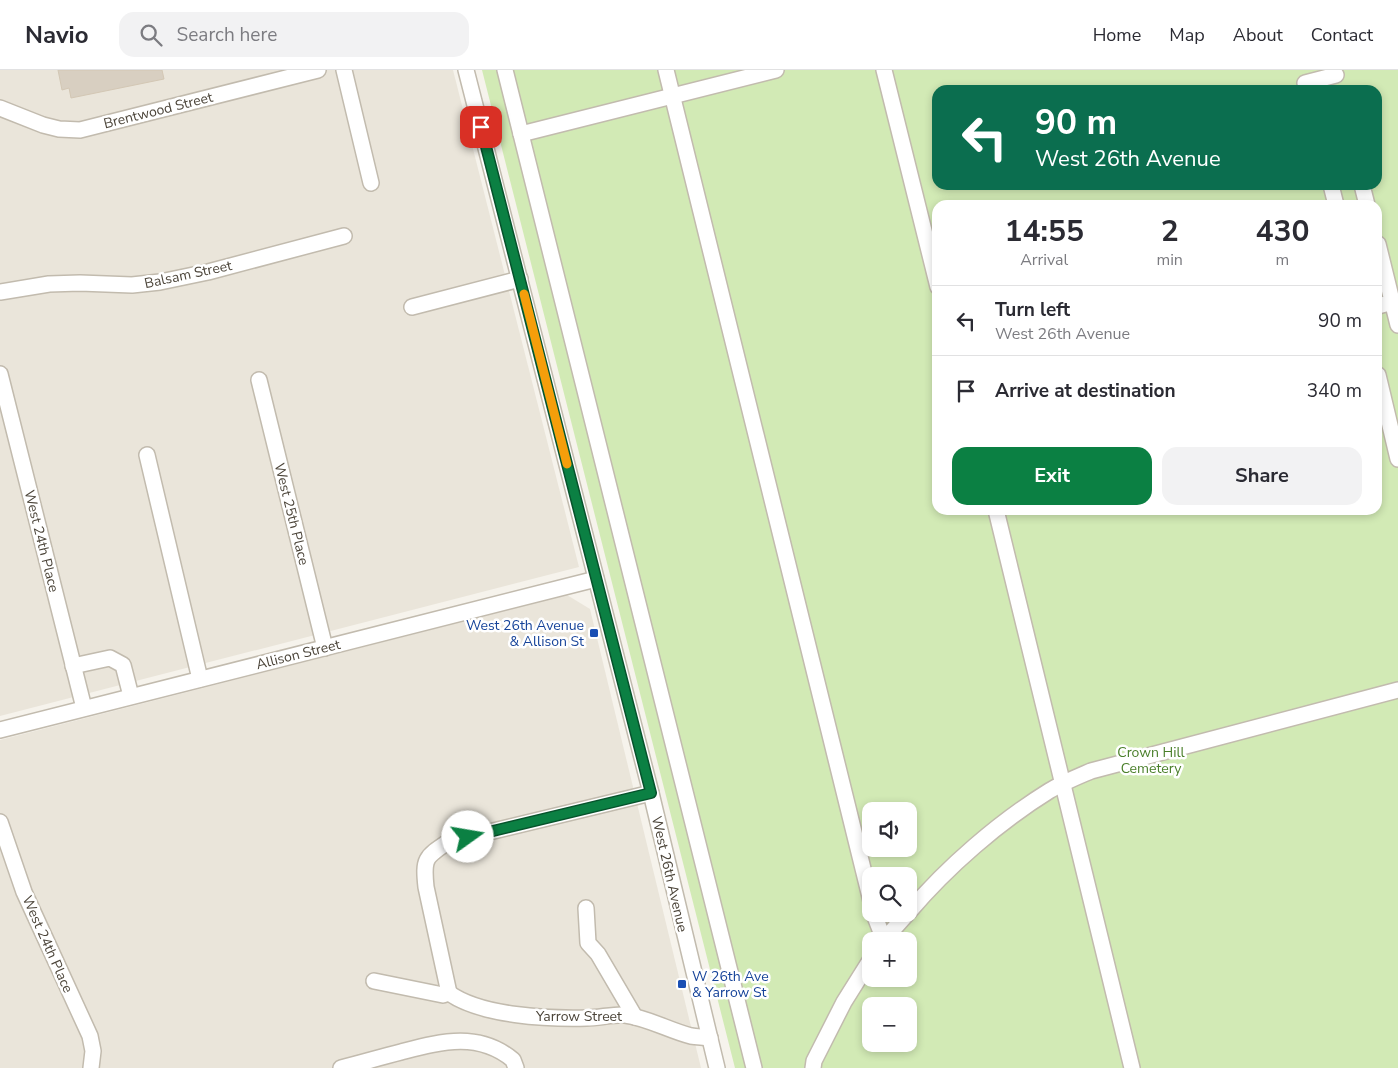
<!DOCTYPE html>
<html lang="en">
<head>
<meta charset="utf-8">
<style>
  body { margin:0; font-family:"Nunito Sans",sans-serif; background:#f2f2f3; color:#2b2b33; height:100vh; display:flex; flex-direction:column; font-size:19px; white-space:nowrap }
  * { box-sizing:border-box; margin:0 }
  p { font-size:16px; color:#7c7c81 }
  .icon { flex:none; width:28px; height:28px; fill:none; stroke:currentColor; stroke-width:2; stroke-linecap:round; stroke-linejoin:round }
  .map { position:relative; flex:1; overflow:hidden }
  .side { position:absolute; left:932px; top:130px; width:450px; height:315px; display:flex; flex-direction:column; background:#fff; border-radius:15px; box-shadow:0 2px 8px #0003 }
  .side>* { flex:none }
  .banner { position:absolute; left:932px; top:15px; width:450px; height:105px; border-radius:15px; box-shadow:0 2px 8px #0003; background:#0b6e4f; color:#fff; overflow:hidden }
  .fabs { position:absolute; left:862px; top:732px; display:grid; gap:10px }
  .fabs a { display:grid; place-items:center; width:55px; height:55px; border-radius:10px; background:#fff; box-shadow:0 2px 8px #0003; font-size:25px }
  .pin { position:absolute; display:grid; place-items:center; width:42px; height:42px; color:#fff; margin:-21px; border-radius:10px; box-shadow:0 2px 8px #0006 }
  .me { position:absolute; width:55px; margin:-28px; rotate:77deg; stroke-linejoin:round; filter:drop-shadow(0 0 4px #0008) }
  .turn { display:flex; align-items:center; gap:18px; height:105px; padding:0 20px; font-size:22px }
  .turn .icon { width:65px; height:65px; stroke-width:2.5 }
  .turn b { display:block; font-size:35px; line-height:42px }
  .eta { display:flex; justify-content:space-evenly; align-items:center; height:85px; text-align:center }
  .eta b { font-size:30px; font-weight:700; line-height:35px }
  .primary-button { display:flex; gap:10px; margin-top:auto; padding:10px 20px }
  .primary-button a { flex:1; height:58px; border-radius:15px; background:#0b8043; color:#fff; font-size:20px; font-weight:700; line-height:58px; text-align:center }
  .primary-button a+a { background:#f2f2f3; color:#2b2b33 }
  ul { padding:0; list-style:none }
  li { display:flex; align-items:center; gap:15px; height:70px; padding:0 20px; border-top:1px solid #e1e1e2 }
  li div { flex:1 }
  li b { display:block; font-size:19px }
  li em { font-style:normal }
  header { display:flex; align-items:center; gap:30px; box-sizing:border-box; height:70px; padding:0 25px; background:#fff; border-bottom:1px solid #e1e1e2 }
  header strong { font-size:24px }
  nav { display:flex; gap:28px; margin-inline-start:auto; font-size:18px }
  .search { width:350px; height:45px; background:#f2f2f3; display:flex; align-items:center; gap:12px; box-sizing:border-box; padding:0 18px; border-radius:15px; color:#7c7c81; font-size:19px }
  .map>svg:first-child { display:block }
  .residential { fill:#eae5da }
  .green { fill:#d2eab5; fill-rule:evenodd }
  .building { fill:#d8cfc1; stroke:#d3c7b4 }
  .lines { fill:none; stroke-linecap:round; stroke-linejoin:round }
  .minor-casing { stroke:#c2bbae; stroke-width:18 }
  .minor { stroke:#fff; stroke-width:15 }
  .route-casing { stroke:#07532c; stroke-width:12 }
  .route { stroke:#0b8043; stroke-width:9 }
  .slow { stroke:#f59e0b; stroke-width:9 }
  .transit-dot { fill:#1a4fb4; stroke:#fff; stroke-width:2 }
  .labels { text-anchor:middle; stroke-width:5; stroke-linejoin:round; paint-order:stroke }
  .street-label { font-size:14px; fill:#4b4439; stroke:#fff }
  .transit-label { font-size:14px; fill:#164399; stroke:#fff; text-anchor:end }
  .park-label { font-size:14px; fill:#4a7f2a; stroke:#fff }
</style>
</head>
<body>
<header>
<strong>Navio</strong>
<div class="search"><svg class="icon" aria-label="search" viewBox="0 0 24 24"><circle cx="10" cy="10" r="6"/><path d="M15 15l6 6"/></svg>Search here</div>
<nav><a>Home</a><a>Map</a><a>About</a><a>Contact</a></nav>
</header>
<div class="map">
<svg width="1398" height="998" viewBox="0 0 1398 998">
  <rect width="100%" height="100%" fill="#f6f3ec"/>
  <g class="residential">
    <path d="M0,0H453L579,497L0,646Z"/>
    <path d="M567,525L590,539L701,998H0V670Z"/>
  </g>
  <path class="green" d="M482,0H1398V998H735ZM938,20H1378V115H938ZM938,135H1378V440H938ZM871,741H909V779H871ZM871,806H909V844H871ZM871,871H909V909H871ZM871,936H909V974H871Z"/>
  <path class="building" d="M58,0H162L164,9L71,28L69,18L62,20Z"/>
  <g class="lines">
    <g class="minor-casing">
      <g id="minor">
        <path d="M344,0L371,113"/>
        <path d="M466,0L651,723L717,998"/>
        <path d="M505,0L754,998"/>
        <path d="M666,0L871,831"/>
        <path d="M884,0L938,217"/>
        <path d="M1305,13L1336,5"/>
        <path d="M0,38L43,55L59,59L80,60L318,0"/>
        <path d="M521,64L776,0"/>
        <path d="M1331,115L1336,135"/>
        <path d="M1362,115L1367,135"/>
        <path d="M1378,174L1398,255"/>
        <path d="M0,222L49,214L80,213L132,215L160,212L208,202L344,166"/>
        <path d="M1378,236L1393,232"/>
        <path d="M412,237L520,209"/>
        <path d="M0,304L84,638"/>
        <path d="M1378,305L1398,389"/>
        <path d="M259,310L325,578"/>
        <path d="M147,385L200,609"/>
        <path d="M996,440L1132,998"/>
        <path d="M73,596L110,588L123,595L131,626"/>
        <path d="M0,660L596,509"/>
        <path d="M0,752L24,822L90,966L93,981L91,998"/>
        <path d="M586,838L588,873L598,884L635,947"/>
        <path d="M909,842C947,797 999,752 1049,721C1062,713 1077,707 1091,701L1398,620"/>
        <path d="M874,844L884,870"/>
        <path d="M883,871L907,844"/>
        <path d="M374,911L443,925L449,923"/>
        <path d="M449,923L426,817C423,789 425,787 448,772L651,723"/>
        <path d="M449,923C481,946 548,949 587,948C598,948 615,944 625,945C648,948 668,960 691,966C697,967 703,967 710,968"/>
        <path d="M341,998C361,993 381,987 401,982C440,972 478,961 513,990L516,998"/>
        <path d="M813,998L814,991L844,932L871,889"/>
      </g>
    </g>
    <use href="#minor" class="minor"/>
  </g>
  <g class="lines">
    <g class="route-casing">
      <path id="route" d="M468,767L651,723L481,57"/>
    </g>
    <use href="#route" class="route"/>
    <path class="slow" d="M524,224L567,394"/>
  </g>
  <g class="transit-dot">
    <rect x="589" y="558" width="10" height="10" rx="2.5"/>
    <rect x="677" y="909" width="10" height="10" rx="2.5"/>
  </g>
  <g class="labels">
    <g class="street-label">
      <text transform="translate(158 40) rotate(-14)" y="5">Brentwood Street</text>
      <text transform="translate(188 204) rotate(-12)" y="5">Balsam Street</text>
      <text transform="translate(292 444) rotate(76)" y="5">West 25th Place</text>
      <text transform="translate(42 471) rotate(76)" y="5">West 24th Place</text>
      <text transform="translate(298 584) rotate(-14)" y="5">Allison Street</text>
      <text transform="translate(670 804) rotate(77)" y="5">West 26th Avenue</text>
      <text transform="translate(48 874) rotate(66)" y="5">West 24th Place</text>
      <text x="579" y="951">Yarrow Street</text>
    </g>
    <g class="transit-label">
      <text x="584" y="560">West 26th Avenue<tspan x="584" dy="16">&amp; Allison St</tspan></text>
      <text x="692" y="911" text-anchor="start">W 26th Ave<tspan x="692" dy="16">&amp; Yarrow St</tspan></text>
    </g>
    <g class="park-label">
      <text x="1151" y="687">Crown Hill<tspan x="1151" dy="16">Cemetery</tspan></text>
    </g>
  </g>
</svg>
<div class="fabs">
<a><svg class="icon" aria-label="sound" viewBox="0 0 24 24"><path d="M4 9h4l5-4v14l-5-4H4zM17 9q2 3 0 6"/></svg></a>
<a><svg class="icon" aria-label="search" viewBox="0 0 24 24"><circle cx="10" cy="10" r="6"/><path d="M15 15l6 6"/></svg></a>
<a>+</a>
<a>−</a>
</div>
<div class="pin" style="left:481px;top:57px;background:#d93025"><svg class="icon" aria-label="arrive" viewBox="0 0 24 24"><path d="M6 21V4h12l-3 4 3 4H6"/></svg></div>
<svg class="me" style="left:468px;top:767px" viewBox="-20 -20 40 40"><circle r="19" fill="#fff"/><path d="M0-13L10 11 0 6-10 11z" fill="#0b8043"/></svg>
<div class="banner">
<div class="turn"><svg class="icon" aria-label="left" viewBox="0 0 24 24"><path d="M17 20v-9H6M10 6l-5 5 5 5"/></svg><div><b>90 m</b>West 26th Avenue</div></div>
</div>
<section class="side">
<div class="eta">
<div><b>14:55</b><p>Arrival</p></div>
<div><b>2</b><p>min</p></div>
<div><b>430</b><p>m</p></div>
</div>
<ul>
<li><svg class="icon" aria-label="left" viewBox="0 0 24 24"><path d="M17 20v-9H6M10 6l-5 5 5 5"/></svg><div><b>Turn left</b><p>West 26th Avenue</p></div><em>90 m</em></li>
<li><svg class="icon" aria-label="arrive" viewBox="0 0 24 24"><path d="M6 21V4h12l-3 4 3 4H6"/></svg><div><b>Arrive at destination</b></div><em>340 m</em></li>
</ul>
<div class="primary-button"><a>Exit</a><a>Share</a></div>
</section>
</div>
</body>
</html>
